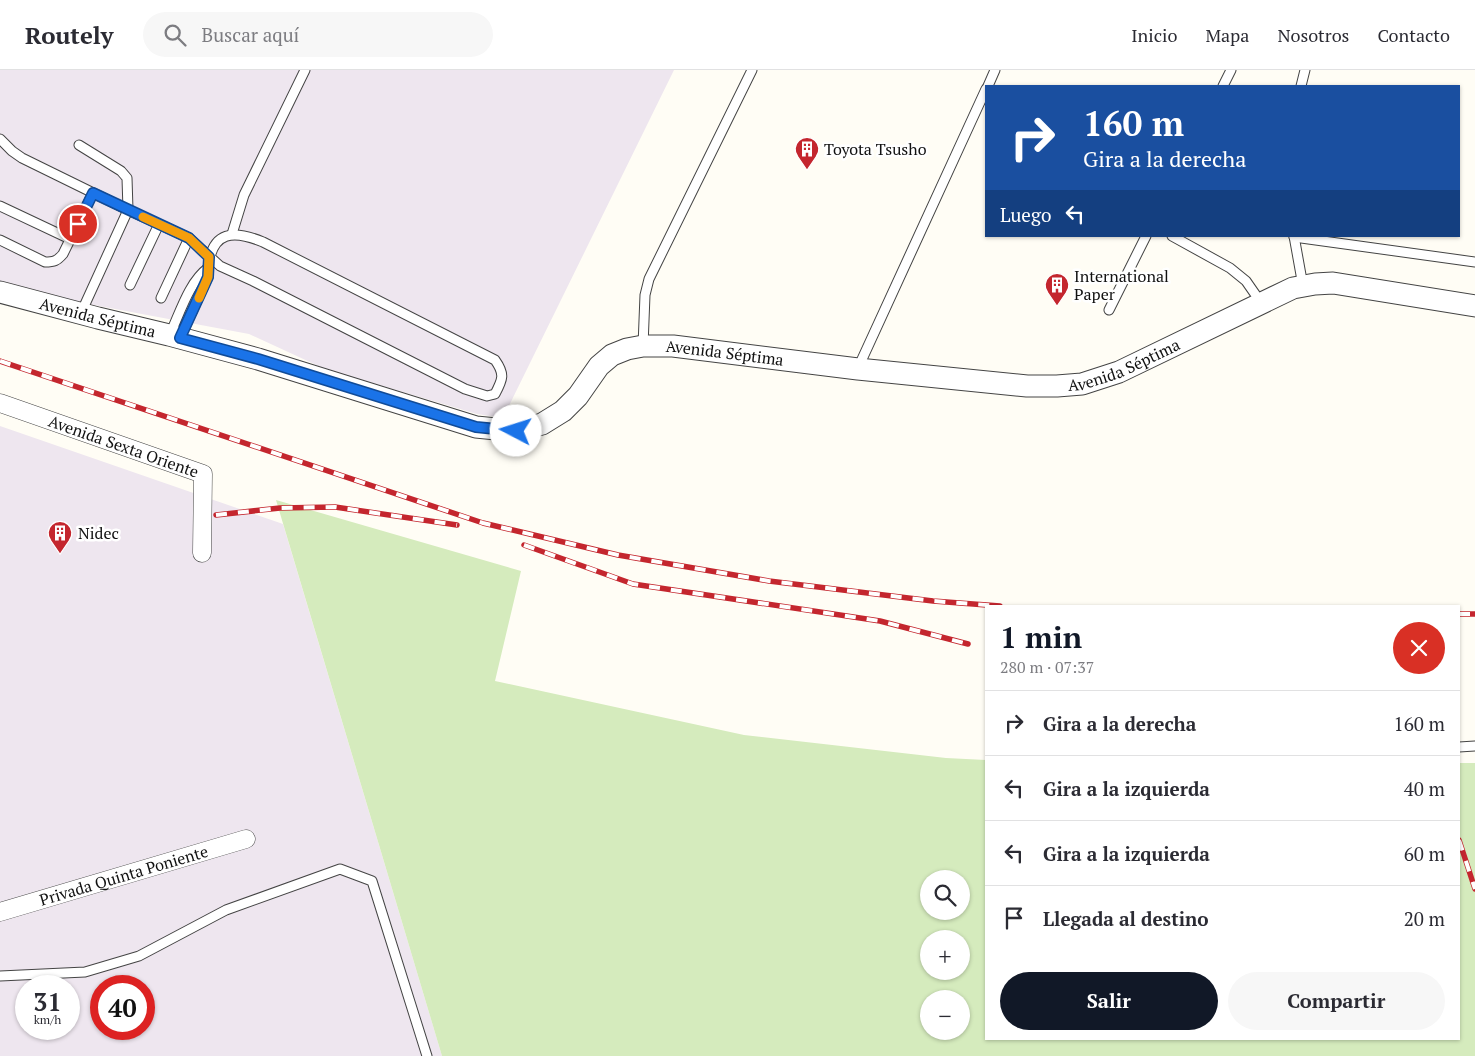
<!DOCTYPE html>
<html lang="es">
<head>
<meta charset="utf-8">
<style>
  body { margin:0; font-family:"PT Serif",serif; background:#f7f7f7; color:#2b2b33; height:100vh; display:flex; flex-direction:column; font-size:19px; white-space:nowrap }
  * { box-sizing:border-box; margin:0 }
  p { font-size:16px; color:#7c7c81 }
  .icon { flex:none; width:28px; height:28px; fill:none; stroke:currentColor; stroke-width:2; stroke-linecap:round; stroke-linejoin:round }
  .map { position:relative; flex:1; overflow:hidden }
  .panel { position:absolute; left:985px; top:535px; width:475px; height:435px; display:flex; flex-direction:column; background:#fff; border-radius:0px; box-shadow:0 1px 4px #0004 }
  .panel>* { flex:none }
  .hud { position:absolute; left:985px; top:15px; width:475px; height:152px; border-radius:0px; box-shadow:0 1px 4px #0004; background:#1a4fa0; color:#fff; overflow:hidden }
  .controls { position:absolute; left:920px; top:800px; display:grid; gap:10px }
  .controls a { display:grid; place-items:center; width:50px; height:50px; border-radius:50%; background:#fff; box-shadow:0 1px 4px #0004; font-size:25px }
  .speed { position:absolute; left:15px; top:905px; display:flex; gap:10px; font-size:25px; font-weight:700; text-align:center }
  .speed>* { display:grid; place-content:center; width:65px; height:65px; border-radius:50%; background:#fff; box-shadow:0 1px 4px #0004; line-height:1 }
  .speed small { font-size:12px; font-weight:400 }
  .speed .limit { border:8px solid #d22; background:#fff; color:#111 }
  .pin { position:absolute; display:grid; place-items:center; width:42px; height:42px; color:#fff; margin:-21px; border:2px solid #fff; border-radius:50%; box-shadow:0 1px 5px #0007 }
  .me { position:absolute; width:55px; margin:-28px; rotate:275deg; stroke-linejoin:round; filter:drop-shadow(0 0 4px #0008) }
  .turn { display:flex; align-items:center; gap:18px; height:105px; padding:0 15px; font-size:22px }
  .turn .icon { width:65px; height:65px; stroke-width:2.5 }
  .turn b { display:block; font-size:35px; line-height:42px }
  .then { display:flex; align-items:center; height:48px; padding:0 15px; background:#0003; gap:10px; font-size:19px }
  .round { display:grid; place-items:center; flex:none; width:52px; height:52px; border-radius:26px; background:#f7f7f7 }
  .overview { display:flex; align-items:center; justify-content:space-between; height:85px; padding:0 15px }
  h1 { font-size:30px; font-weight:600; line-height:38px; color:#111827 }
  .cta { display:flex; gap:10px; margin-top:auto; padding:10px 15px }
  .cta a { flex:1; height:58px; border-radius:30px; background:#111827; color:#fff; font-size:20px; font-weight:600; line-height:58px; text-align:center }
  .cta a+a { background:#f7f7f7; color:#2b2b33 }
  ul { padding:0; list-style:none }
  li { display:flex; align-items:center; gap:15px; height:65px; padding:0 15px; border-top:1px solid #e1e1e2 }
  li div { flex:1 }
  li b { display:block; font-size:19px }
  li em { font-style:normal }
  header { display:flex; align-items:center; gap:30px; box-sizing:border-box; height:70px; padding:0 25px; background:#fff; border-bottom:1px solid #e1e1e2 }
  header strong { font-size:24px }
  nav { display:flex; gap:28px; margin-inline-start:auto; font-size:18px }
  .search { width:350px; height:45px; background:#f7f7f7; display:flex; align-items:center; gap:12px; box-sizing:border-box; padding:0 18px; border-radius:28px; color:#7c7c81; font-size:19px }
  .map>svg:first-child { display:block }
  .industrial { fill:#eee6ef; fill-rule:evenodd }
  .green { fill:#d5ebbd; fill-rule:evenodd }
  .lines { fill:none; stroke-linecap:round; stroke-linejoin:round }
  .service-casing { stroke:#444; stroke-width:11 }
  .minor-casing { stroke:#444; stroke-width:19 }
  .tertiary-casing { stroke:#444; stroke-width:23 }
  .service { stroke:#fff; stroke-width:9 }
  .minor { stroke:#fff; stroke-width:18 }
  .tertiary { stroke:#fff; stroke-width:21 }
  .rail-casing { stroke:#c4262e; stroke-width:5.5 }
  .rail { stroke:#fff; stroke-width:4; stroke-dasharray:11; stroke-linecap:butt }
  .route-casing { stroke:#114b97; stroke-width:12 }
  .route { stroke:#1a73e8; stroke-width:9 }
  .slow { stroke:#f59e0b; stroke-width:9 }
  .labels { text-anchor:middle; stroke-width:5; stroke-linejoin:round; paint-order:stroke }
  .poi-label { font-size:16px; fill:#111; stroke:#fff; text-anchor:start }
  .street-label { font-size:16px; fill:#111; stroke:#fff }
</style>
</head>
<body>
<header>
<strong>Routely</strong>
<div class="search"><svg class="icon" aria-label="search" viewBox="0 0 24 24"><circle cx="10" cy="10" r="6"/><path d="M15 15l6 6"/></svg>Buscar aquí</div>
<nav><a>Inicio</a><a>Mapa</a><a>Nosotros</a><a>Contacto</a></nav>
</header>
<div class="map">
<svg width="1475" height="986" viewBox="0 0 1475 986">
  <rect width="100%" height="100%" fill="#fffdf5"/>
  <g class="industrial">
    <path d="M0,0H674L503,348L477,344L325,299L249,264L51,227L0,211Z"/>
    <path d="M0,356L283,454L442,986H0ZM26,916H69V959H26ZM101,916H144V959H101Z"/>
  </g>
  <path class="green" d="M276,430L521,501L495,611L744,665L946,688L986,690V969H1459V693H1475V986H442ZM929,809H961V841H929ZM929,869H961V901H929ZM929,929H961V961H929Z"/>
  <g class="lines">
    <g class="service-casing">
      <g id="service">
        <path d="M988,16L995,0"/>
        <path d="M1223,16L1231,0"/>
        <path d="M1301,16L1305,0"/>
        <path d="M0,69L12,81L22,88L128,140L127,108L121,101L79,75"/>
        <path d="M0,136L70,169"/>
        <path d="M232,164L244,125L305,0"/>
        <path d="M1172,166L1230,198L1246,211L1262,234"/>
        <path d="M1294,166L1303,216"/>
        <path d="M1294,167L1475,192"/>
        <path d="M0,170L45,192C54,192 57,191 63,184L93,123"/>
        <path d="M130,215L159,154"/>
        <path d="M161,228L189,168"/>
        <path d="M1109,240L1146,166"/>
        <path d="M81,243L128,140L189,168L220,196L253,211L465,319L487,326L495,324C503,309 505,304 495,290L263,172C234,160 212,160 208,198"/>
        <path d="M170,264C180,243 189,212 208,198V207L180,268"/>
        <path d="M643,276L645,225L649,209L752,0"/>
        <path d="M858,298L986,19"/>
        <path d="M1459,677L1475,676"/>
        <path d="M0,906L85,902L139,886L226,840L340,799L372,811L427,986"/>
      </g>
    </g>
    <g class="minor-casing">
      <g id="minor">
        <path id="s1" d="M0,333L203,404L202,483"/>
        <path id="s2" d="M0,842L246,769"/>
      </g>
    </g>
    <g class="tertiary-casing">
      <g id="tertiary">
        <path id="s3" d="M0,222L98,248L169,265L258,289L476,357L516,361L542,354L563,341L578,326L599,296L612,285L627,279L643,276H673L858,299L1027,316H1057L1082,314L1119,302L1293,218L1315,214L1333,213L1475,236"/>
      </g>
    </g>
    <use href="#service" class="service"/>
    <use href="#minor" class="minor"/>
    <use href="#tertiary" class="tertiary"/>
    <g class="rail-casing">
      <g id="rail">
        <path d="M0,291L483,453L618,485L769,511L933,531L1000,536"/>
        <path d="M216,445L280,438L335,437L457,455"/>
        <path d="M524,475L633,514L880,551L968,574"/>
        <path d="M1459,544H1475"/>
        <path d="M1459,770L1475,819"/>
      </g>
    </g>
    <use href="#rail" class="rail"/>
  </g>
  <g class="lines">
    <g class="route-casing">
      <path id="route" d="M78,154L93,123L189,168L209,187L208,207L180,268L258,289L476,357L516,361"/>
    </g>
    <use href="#route" class="route"/>
    <path class="slow" d="M143,147L189,168L209,187L208,207L199,228"/>
  </g>
  <defs>
    <g id="building-pin" transform="scale(1.25)"><path d="M0 17L-7.5 6A9.5 9.5 0 1 1 7.5 6Z" fill="#c4262e" stroke="#fff"/><path d="M-4-6H4V6H1V3H-1V6H-4ZM-2.5-4.3h1.7v1.8h-1.7ZM.8-4.3h1.7v1.8H.8ZM-2.5-1h1.7V.8h-1.7ZM.8-1h1.7V.8H.8Z" fill="#fff"/></g>
  </defs>
  <g fill-rule="evenodd">
    <use href="#building-pin" x="807" y="79"/>
    <use href="#building-pin" x="1057" y="215"/>
    <use href="#building-pin" x="60" y="463"/>
  </g>
  <g class="labels">
    <g class="poi-label">
      <text x="824" y="85">Toyota Tsusho</text>
      <text x="1074" y="212">International<tspan x="1074" dy="18">Paper</tspan></text>
      <text x="78" y="469">Nidec</text>
    </g>
    <g class="street-label">
      <text dy="6" stroke="none"><textPath href="#s3" startOffset="101">Avenida Séptima</textPath></text>
      <text dy="6" stroke="none"><textPath href="#s3" startOffset="776">Avenida Séptima</textPath></text>
      <text dy="6" stroke="none"><textPath href="#s3" startOffset="1181">Avenida Séptima</textPath></text>
      <text dy="6" stroke="none"><textPath href="#s1" startOffset="131">Avenida Sexta Oriente</textPath></text>
      <text dy="6" stroke="none"><textPath href="#s2" startOffset="129">Privada Quinta Poniente</textPath></text>
    </g>
  </g>
</svg>
<div class="controls">
<a><svg class="icon" aria-label="search" viewBox="0 0 24 24"><circle cx="10" cy="10" r="6"/><path d="M15 15l6 6"/></svg></a>
<a>+</a>
<a>−</a>
</div>
<div class="speed"><div>31<small>km/h</small></div><div class="limit">40</div></div>
<div class="pin" style="left:78px;top:154px;background:#d93025"><svg class="icon" aria-label="arrive" viewBox="0 0 24 24"><path d="M6 21V4h12l-3 4 3 4H6"/></svg></div>
<svg class="me" style="left:516px;top:361px" viewBox="-20 -20 40 40"><circle r="19" fill="#fff"/><path d="M0-13L10 11 0 6-10 11z" fill="#1a73e8"/></svg>
<div class="hud">
<div class="turn"><svg class="icon" aria-label="right" viewBox="0 0 24 24"><path d="M7 20v-9h11M14 6l5 5-5 5"/></svg><div><b>160 m</b>Gira a la derecha</div></div>
<div class="then">Luego<svg class="icon" aria-label="left" viewBox="0 0 24 24"><path d="M17 20v-9H6M10 6l-5 5 5 5"/></svg></div>
</div>
<section class="panel">
<div class="overview"><div><h1>1 min</h1><p>280 m · 07:37</p></div><a class="round" style="background:#d93025;color:#fff"><svg class="icon" aria-label="close" viewBox="0 0 24 24"><path d="M6 6l12 12M18 6L6 18"/></svg></a></div>
<ul>
<li><svg class="icon" aria-label="right" viewBox="0 0 24 24"><path d="M7 20v-9h11M14 6l5 5-5 5"/></svg><div><b>Gira a la derecha</b></div><em>160 m</em></li>
<li><svg class="icon" aria-label="left" viewBox="0 0 24 24"><path d="M17 20v-9H6M10 6l-5 5 5 5"/></svg><div><b>Gira a la izquierda</b></div><em>40 m</em></li>
<li><svg class="icon" aria-label="left" viewBox="0 0 24 24"><path d="M17 20v-9H6M10 6l-5 5 5 5"/></svg><div><b>Gira a la izquierda</b></div><em>60 m</em></li>
<li><svg class="icon" aria-label="arrive" viewBox="0 0 24 24"><path d="M6 21V4h12l-3 4 3 4H6"/></svg><div><b>Llegada al destino</b></div><em>20 m</em></li>
</ul>
<div class="cta"><a>Salir</a><a>Compartir</a></div>
</section>
</div>
</body>
</html>
